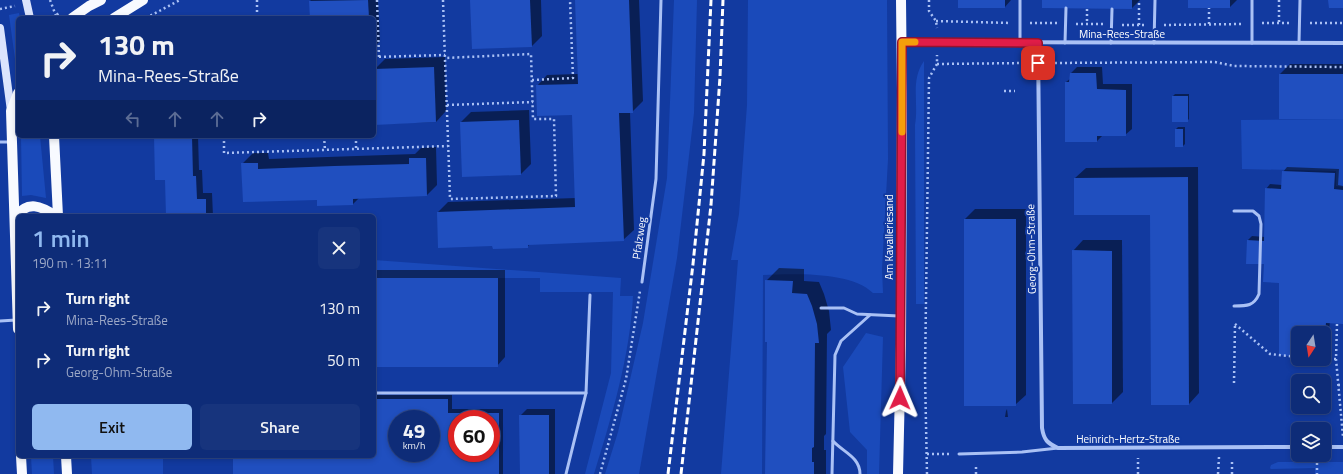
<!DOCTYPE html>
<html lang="en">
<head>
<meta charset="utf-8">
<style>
  body { margin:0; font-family:"Titillium Web",sans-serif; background:#17347d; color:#f1f3f6; height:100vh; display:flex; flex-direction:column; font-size:15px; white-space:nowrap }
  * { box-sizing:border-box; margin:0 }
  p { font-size:13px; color:#9ba7c6 }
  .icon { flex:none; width:22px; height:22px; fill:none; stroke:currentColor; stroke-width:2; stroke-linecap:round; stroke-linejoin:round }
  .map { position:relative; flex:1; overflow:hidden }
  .sheet { position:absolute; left:16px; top:214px; width:360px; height:244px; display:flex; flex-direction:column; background:#0e2c78; border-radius:6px; box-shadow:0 2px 6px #0003,0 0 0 1px #2e488a }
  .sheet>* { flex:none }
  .hud { position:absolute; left:16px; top:16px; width:360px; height:122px; border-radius:6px; box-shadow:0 2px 6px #0003,0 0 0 1px #2e488a; background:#0e2c78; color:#f1f3f6; overflow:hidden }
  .needle { width:26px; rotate:192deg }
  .buttons { position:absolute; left:1291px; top:326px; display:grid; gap:8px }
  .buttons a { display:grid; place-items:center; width:40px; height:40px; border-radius:6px; background:#0e2c78; box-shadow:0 2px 6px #0003,0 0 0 1px #2e488a; font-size:20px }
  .speed { position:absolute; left:388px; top:410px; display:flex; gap:8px; font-size:20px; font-weight:700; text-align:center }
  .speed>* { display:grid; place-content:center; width:52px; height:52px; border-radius:50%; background:#0e2c78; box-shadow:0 2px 6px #0003,0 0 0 1px #2e488a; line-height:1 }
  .speed small { font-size:10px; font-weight:400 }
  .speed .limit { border:6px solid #d22; background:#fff; color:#111 }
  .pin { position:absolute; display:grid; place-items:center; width:34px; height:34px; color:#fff; margin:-17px; border-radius:8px; box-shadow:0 2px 6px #0006 }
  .me { position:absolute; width:44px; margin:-22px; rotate:1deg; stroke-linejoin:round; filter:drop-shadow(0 0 3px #0008) }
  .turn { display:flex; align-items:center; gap:14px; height:84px; padding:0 16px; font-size:18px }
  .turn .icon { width:52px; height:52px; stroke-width:2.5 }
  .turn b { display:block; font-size:28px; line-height:34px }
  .lanes { display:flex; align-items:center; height:38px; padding:0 16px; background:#0003; justify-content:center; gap:20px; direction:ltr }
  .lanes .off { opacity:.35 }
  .round { display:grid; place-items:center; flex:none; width:42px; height:42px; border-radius:6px; background:#17347d }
  .summary { display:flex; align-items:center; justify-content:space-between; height:68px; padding:0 16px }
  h1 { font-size:24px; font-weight:600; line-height:30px; color:#90b9f0 }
  .button { display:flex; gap:8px; margin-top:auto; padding:8px 16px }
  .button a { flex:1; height:46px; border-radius:6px; background:#90b9f0; color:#111; font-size:16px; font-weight:600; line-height:46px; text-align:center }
  .button a+a { background:#17347d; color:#f1f3f6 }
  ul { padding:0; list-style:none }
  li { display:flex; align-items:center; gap:12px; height:52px; padding:0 16px }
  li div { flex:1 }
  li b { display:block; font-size:15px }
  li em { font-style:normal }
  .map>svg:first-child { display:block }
  .green { fill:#1a4aba }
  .shadow { fill:#0007; fill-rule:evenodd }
  .building { fill:#204fbf; fill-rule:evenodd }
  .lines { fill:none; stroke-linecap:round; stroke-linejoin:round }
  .path { stroke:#aac1f5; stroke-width:2.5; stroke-dasharray:2 3; stroke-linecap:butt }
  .service { stroke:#aac1f5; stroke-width:3 }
  .minor { stroke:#aac1f5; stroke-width:4 }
  .secondary { stroke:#dbe4fd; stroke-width:8 }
  .primary { stroke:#f8faff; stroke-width:10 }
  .rail { stroke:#fff; stroke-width:3; stroke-dasharray:7 3; stroke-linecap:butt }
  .route-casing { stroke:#92132f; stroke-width:10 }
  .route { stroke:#e11d48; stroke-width:7 }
  .slow { stroke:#f59e0b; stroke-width:7 }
  .labels { text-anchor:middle; stroke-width:4; stroke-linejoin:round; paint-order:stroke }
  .street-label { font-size:11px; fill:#fff; stroke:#123aa0 }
</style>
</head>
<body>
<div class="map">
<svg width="1343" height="474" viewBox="0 0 1343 474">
  <rect width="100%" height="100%" fill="#123aa0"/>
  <g class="green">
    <path d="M674,0H697L694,113L677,258L639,474H605L618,432L643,323L667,178Z"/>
    <path d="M748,0H887L888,159L882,269L883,293H873C850,271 794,274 763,275L762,474H721L738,260H731L739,214L747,105Z"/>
    <path d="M19,13L20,18H18V55L15,59L9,15Z"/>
    <path d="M924,61V304H916L915,125C919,102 910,81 924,61Z"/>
    <path d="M1343,119V187L1336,186V171L1242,169L1241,120Z"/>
    <path d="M21,136H40L46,198L31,195L22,196Z"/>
    <path d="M374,260L621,278L620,296H633C630,356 612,416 594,474H585L611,373L613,292H540V278H374Z"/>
    <path d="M866,333L883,337L879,474H867V450L850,432L843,367Z"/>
    <path d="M31,456H53L54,474H32Z"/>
    <path d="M91,456H163V474H92Z"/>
    <path d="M1278,462H1343V474H1315V468L1271,469L1270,468L1271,465Z"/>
  </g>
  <g class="shadow">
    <path d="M311,0H378L380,41L374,47V18H311L310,1Z"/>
    <path d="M471,0H541L542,36L532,46Z"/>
    <path d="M576,0H639L643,101L632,112H630L634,230L623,240L531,243L527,247L438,212L448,202L576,198L573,114L537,86L547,75L578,74Z"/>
    <path d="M959,0H1011L1005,7Z"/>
    <path d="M1043,0H1140L1132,8L1043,7Z"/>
    <path d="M1189,0H1237L1230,7Z"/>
    <path d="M445,57L446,111L436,122L374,124L375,69L385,59Z"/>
    <path d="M1290,64H1343V118L1280,74Z"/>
    <path d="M1077,67H1102L1103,84H1132V129L1125,135H1103L1097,141L1066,82L1071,78V73Z"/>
    <path d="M1175,94H1189V119L1187,121L1173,96Z"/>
    <path d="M529,110L531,164L521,174L461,122L471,112Z"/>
    <path d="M1178,127H1185V144L1183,146L1176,129Z"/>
    <path d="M155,136H198L199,170H202L203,193H212L213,216H167L166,179Z"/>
    <path d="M436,147L437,185L427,195L359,198L353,204L318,199L242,164L253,153H268L269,159L415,154L421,148Z"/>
    <path d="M1198,167L1199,393L1189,404L1151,214L1075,178L1086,168Z"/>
    <path d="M1287,167L1339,169L1338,185L1343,186V323L1330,322L1328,337L1324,341V333H1298V356L1280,282L1248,240L1252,236L1265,237L1266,189L1270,184L1282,185L1283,172Z"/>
    <path d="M975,209H1026V395L1015,405L965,219Z"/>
    <path d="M1083,240H1122L1123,392L1112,403H1074L1073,251Z"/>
    <path d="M779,268L804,269V281L819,282L824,294L829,311L831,330L827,334L826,434L824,436V450H826V474H766L768,341L766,281Z"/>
    <path d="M374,270H505V357L497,366H374Z"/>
    <path d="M374,395H452V409H503V474H234V456H374ZM397,419H431V453H397ZM457,419H491V453H457Z"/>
    <path d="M527,409H555V474H521L520,416Z"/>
    <path d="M1007,409L1008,417H1009H1005L1006,411Z"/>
  </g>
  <g class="building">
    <path d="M368,0L369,18H310L309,1Z"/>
    <path d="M470,0H530L532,47L472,49Z"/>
    <path d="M575,0H629L633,113H619L624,241L528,245V248L493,249L492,246L438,248L437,212L575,207L572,115L537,116L536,85L578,84Z"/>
    <rect x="958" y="0" width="47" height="8"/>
    <path d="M1042,0H1132V9L1042,8Z"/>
    <rect x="1188" y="0" width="42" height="8"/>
    <path d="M1328,0H1343V8H1329Z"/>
    <path d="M434,67L436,122L374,125V69Z"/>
    <path d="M1070,73H1096L1097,89L1126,90V136H1097V142H1065V82H1069Z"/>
    <rect x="1279" y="74" width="64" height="45"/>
    <rect x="1172" y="96" width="16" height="26"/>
    <path d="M519,120L521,175L462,177L460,122Z"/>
    <rect x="1175" y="129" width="8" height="18"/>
    <path d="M154,136H192L193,176H196L197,199H206V216H166L165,180H155Z"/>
    <path d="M409,158H426L427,196L353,199V205L317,206V200L243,202L241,163H258V169L334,166L409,164Z"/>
    <path d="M1282,171L1335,173L1334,189L1343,190V324L1326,323L1325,333H1298V357L1279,355V283L1263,282L1264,264H1246L1247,240L1264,241L1265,188L1281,189Z"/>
    <path d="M1188,177L1189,405H1151L1150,215H1074V178Z"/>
    <rect x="964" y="219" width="52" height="187"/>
    <path d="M1072,250L1112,251V404H1073Z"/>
    <rect x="374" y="278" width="124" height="89"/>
    <path d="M765,280L793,281L792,293L807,294L812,306L817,324L819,343H815L814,447L812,448V462H814V474H765L767,342H765Z"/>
    <path d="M374,399H448V413H499V474H233V456H374ZM397,419H431V453H397ZM457,419H491V453H457Z"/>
    <path d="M519,415H549V474H520Z"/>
  </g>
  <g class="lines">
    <g class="path">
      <path d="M50,0L56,16"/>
      <path d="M257,0V18"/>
      <path d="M377,0L379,57"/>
      <path d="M443,0C445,66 448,133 450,199L556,196L554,119H533L531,54L445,58"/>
      <path d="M929,0V11L936,21L937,28"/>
      <path d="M1279,0V23"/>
      <path d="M0,9L15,6"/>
      <path d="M1087,9V24"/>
      <path d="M53,18L59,13"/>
      <path d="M146,18L180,0"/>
      <path d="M936,21L1011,23"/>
      <path d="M1030,23H1057"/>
      <path d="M1262,23H1291"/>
      <path d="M1310,23H1343"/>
      <path d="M1076,24H1103"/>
      <path d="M1209,24V8"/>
      <path d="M1122,25H1145"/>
      <path d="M1139,25V0"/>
      <path d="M1164,25L1243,24"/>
      <path d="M374,57L445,55"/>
      <path d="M1050,63L1215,62L1234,66L1343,67"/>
      <path d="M937,64L1027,63"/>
      <path d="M532,80L573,78L570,0"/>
      <path d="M1004,91H1015"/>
      <path d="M447,105L533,102"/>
      <path d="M224,136V153L448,146"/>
      <path d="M324,136L325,150"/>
      <path d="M356,136V149"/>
      <path d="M1235,324L1270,354L1298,357"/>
      <path d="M1337,324L1336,359L1343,437"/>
      <path d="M1324,359H1336"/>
      <path d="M1234,383L1235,324"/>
      <path d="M1338,385H1343"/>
      <path d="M927,454H950"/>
      <path d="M1317,458V474"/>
      <path d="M600,474L626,379L640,291"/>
      <path d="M927,474L925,374L929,78L937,64V55"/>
      <path d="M976,474V464"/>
      <path d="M1138,474V458"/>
      <path d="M1218,474L1219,457"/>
      <path d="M1232,474V459"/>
    </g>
    <g class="service">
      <path d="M1252,0V43"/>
      <path d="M1020,43V0"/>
      <path d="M1065,43L1066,8"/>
      <path d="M1111,43L1112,9"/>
      <path d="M1154,43L1155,0"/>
      <path d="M1299,43L1300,0"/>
      <path d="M0,142H10"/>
      <path d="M1234,211H1253L1259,216L1261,224L1259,294C1254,306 1247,306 1234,306"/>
      <path d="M642,282L656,179L661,0"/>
      <path d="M821,308H844L857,314L899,316"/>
      <path d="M0,321L16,320"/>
      <path d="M374,393H586"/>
      <path d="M833,441C843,452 860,457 860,474"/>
      <path d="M959,454L1022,452L1058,448"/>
      <path d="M566,474L586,393L590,295"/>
      <path d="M832,474L835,355L841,341L870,315"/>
    </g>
    <g class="minor">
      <path d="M902,42L1343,43"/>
      <path d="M1038,43L1042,428C1044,440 1047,443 1058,448L1298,447"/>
      <path d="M1324,447H1343"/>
    </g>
    <g class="secondary">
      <path d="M26,0L30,18"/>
      <path d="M0,28L11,111"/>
    </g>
    <g class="primary">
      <path d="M72,18L89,6L101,0"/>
      <path d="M114,18L143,0"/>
      <path d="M18,93L11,111L18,329"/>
      <path d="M54,136L58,216"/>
      <path d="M15,217C28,200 41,206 56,216"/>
      <path d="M21,456L22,474"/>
      <path d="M66,456L67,474"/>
      <path d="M898,474L901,344L902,91L901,0"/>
    </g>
    <g class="rail">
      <path d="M668,474L693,264L704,154L711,0"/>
      <path d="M681,474L711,205L720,77L723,0"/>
    </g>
  </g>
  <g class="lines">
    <g class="route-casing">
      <path id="route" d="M900,398L902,42L1038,43V63"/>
    </g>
    <use href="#route" class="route"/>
    <path class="slow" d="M902,132V42H915"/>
  </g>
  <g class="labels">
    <g class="street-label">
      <text x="1122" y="38">Mina-Rees-Straße</text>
      <text transform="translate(889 237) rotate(-90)" y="4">Am Kavalleriesand</text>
      <text transform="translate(639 238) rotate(-82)" y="4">Pfalzweg</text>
      <text transform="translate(1031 249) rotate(-91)" y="4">Georg-Ohm-Straße</text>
      <text x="1128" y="443">Heinrich-Hertz-Straße</text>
    </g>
  </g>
</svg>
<div class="buttons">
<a><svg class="needle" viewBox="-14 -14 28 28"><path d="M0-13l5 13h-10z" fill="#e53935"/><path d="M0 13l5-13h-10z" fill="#9ba7c6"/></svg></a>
<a><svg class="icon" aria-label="search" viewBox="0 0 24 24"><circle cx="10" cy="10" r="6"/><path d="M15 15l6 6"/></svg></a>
<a><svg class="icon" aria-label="layers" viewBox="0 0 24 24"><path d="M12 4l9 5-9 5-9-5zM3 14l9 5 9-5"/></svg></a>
</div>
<div class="speed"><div>49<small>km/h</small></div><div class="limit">60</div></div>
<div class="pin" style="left:1038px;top:63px;background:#d93025"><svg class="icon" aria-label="arrive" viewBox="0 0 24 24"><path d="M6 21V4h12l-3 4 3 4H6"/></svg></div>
<svg class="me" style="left:900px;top:398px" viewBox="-20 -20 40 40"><path d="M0-17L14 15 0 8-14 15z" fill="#e11d48" stroke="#fff" stroke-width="4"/></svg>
<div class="hud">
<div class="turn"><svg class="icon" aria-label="right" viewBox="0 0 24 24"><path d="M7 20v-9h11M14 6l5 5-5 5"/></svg><div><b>130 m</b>Mina-Rees-Straße</div></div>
<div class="lanes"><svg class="icon off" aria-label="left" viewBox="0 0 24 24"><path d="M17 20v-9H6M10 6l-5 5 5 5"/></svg><svg class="icon off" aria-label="ahead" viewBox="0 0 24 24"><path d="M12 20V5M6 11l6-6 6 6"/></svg><svg class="icon off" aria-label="ahead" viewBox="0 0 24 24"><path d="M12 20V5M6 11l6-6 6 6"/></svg><svg class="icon" aria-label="right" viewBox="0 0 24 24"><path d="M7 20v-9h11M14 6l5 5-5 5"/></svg></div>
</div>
<section class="sheet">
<div class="summary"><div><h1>1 min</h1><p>190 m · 13:11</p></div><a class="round"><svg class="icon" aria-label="close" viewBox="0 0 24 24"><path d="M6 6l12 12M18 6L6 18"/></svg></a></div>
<ul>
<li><svg class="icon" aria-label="right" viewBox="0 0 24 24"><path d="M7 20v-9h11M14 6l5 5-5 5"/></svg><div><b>Turn right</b><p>Mina-Rees-Straße</p></div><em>130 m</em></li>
<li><svg class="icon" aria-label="right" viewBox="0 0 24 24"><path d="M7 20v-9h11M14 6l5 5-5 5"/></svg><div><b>Turn right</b><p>Georg-Ohm-Straße</p></div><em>50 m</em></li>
</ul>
<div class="button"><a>Exit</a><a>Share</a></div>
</section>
</div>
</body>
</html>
